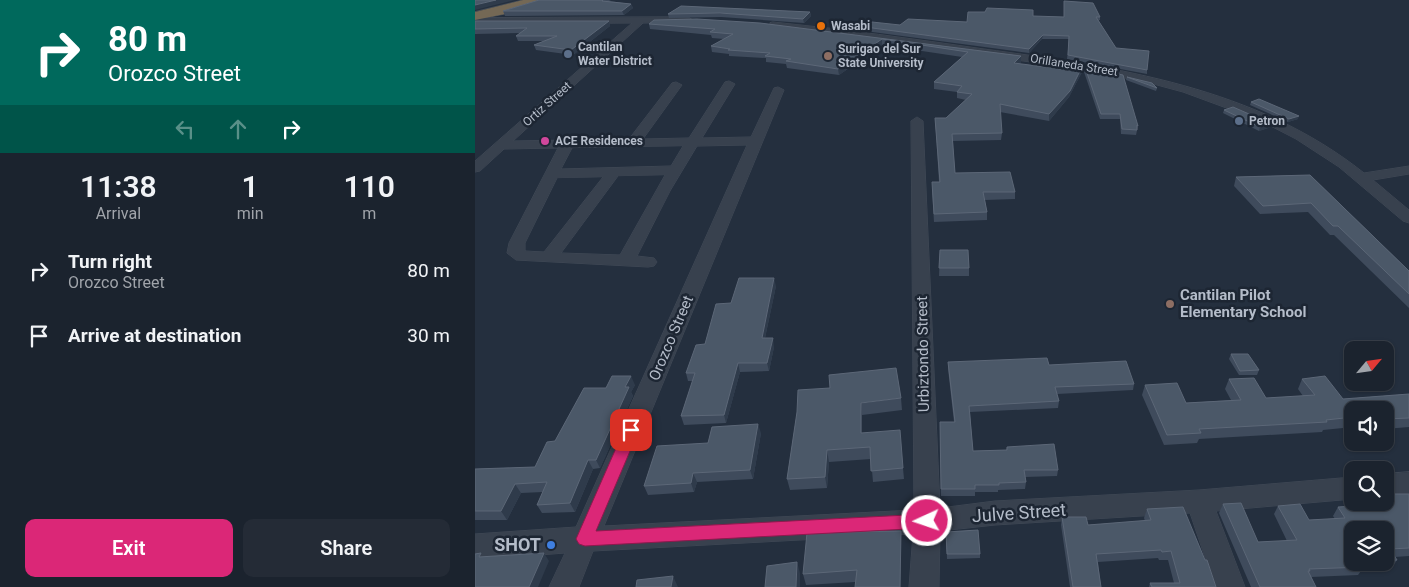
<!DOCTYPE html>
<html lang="en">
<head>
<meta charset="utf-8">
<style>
  body { margin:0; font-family:Roboto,sans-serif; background:#242b36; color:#f1f3f6; height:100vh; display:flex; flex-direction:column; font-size:19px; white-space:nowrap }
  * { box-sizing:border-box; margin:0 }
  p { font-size:16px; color:#a0a4aa }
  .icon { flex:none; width:28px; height:28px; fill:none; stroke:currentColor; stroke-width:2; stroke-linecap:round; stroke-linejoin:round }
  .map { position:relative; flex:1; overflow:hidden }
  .sheet { display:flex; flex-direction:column; background:#1b232e; width:475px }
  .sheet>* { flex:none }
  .banner { background:#00695c; color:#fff; overflow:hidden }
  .needle { width:32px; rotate:61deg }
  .controls { position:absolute; left:869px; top:341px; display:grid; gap:10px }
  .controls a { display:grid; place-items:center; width:50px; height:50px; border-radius:10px; background:#1b232e; box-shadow:0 1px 4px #0004,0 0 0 1px #39404a; font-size:25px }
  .pin { position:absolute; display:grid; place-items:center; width:42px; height:42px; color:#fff; margin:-21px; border-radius:10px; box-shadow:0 2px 8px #0006 }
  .me { position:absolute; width:55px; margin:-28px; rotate:267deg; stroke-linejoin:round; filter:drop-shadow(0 0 4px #0008) }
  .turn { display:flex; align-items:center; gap:18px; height:105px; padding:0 25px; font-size:22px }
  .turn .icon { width:65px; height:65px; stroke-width:2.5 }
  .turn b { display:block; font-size:35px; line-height:42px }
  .lanes { display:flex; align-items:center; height:48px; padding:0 25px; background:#0003; justify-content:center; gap:25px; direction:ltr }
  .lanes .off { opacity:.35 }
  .eta { display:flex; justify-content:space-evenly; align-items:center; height:85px; text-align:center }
  .eta b { font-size:30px; font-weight:600; line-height:35px }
  .primary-button { display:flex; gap:10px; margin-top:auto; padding:10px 25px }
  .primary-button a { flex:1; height:58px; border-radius:10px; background:#db2777; color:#fff; font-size:20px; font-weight:600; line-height:58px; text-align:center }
  .primary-button a+a { background:#242b36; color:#f1f3f6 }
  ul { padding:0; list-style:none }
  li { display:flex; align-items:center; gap:15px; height:65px; padding:0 25px }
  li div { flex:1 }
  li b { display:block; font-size:19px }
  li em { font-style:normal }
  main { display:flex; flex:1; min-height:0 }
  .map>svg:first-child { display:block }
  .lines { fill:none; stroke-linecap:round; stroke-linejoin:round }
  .minor-casing { stroke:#414a57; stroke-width:1 }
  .highway-casing { stroke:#434c59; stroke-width:1 }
  .minor { fill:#38414e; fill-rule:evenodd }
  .highway { fill:#746855; fill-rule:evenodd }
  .wall { fill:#3f4b5c; fill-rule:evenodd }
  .shaded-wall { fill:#2f3b4b }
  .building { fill:#4b5868; stroke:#5c6777 }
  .route { fill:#db2777; stroke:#8e194d }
  .food-dot { fill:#e8710a; stroke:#1d2633; stroke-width:2 }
  .service-dot { fill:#5c6f8a; stroke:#1d2633; stroke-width:2 }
  .education-dot { fill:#8d6e63; stroke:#1d2633; stroke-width:2 }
  .hotel-dot { fill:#d1479c; stroke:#1d2633; stroke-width:2 }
  .shop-dot { fill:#3f7fe0; stroke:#1d2633; stroke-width:2 }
  .labels { text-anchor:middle; stroke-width:5; stroke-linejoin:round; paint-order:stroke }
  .far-poi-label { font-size:12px; font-weight:bold; fill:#b4bcc9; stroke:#1d2633; text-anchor:start }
  .far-street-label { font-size:12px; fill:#b4bcc9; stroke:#1d2633 }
  .poi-label { font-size:15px; font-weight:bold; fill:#b4bcc9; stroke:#1d2633; text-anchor:start }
  .street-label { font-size:15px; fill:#b4bcc9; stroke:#1d2633 }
  .near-street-label { font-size:18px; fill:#b4bcc9; stroke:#1d2633 }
  .near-poi-label { font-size:18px; font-weight:bold; fill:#b4bcc9; stroke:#1d2633; text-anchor:end }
</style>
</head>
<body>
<main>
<section class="sheet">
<div class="banner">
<div class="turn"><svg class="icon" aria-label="right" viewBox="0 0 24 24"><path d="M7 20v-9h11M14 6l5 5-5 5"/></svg><div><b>80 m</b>Orozco Street</div></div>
<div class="lanes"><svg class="icon off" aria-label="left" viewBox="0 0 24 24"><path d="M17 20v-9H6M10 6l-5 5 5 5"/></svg><svg class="icon off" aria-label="ahead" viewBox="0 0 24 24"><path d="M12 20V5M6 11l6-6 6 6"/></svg><svg class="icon" aria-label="right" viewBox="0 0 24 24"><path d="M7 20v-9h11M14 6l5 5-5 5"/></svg></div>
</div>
<div class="eta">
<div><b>11:38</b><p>Arrival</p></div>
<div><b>1</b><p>min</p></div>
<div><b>110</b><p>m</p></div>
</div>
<ul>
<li><svg class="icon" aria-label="right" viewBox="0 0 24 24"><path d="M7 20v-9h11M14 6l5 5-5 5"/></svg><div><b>Turn right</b><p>Orozco Street</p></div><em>80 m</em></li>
<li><svg class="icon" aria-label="arrive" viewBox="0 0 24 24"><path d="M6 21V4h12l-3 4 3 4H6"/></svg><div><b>Arrive at destination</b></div><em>30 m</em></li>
</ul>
<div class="primary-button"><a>Exit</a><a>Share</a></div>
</section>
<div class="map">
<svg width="934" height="587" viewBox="0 0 934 587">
  <rect width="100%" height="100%" fill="#242f3e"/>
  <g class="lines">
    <g class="minor-casing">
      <g id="minor">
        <path d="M213,17L218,20L216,22L168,23L38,141L154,139L197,83L201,82L207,85L168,139L214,138L250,82L254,81L260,84L227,138L276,137L299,88L303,87L309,90L129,526L439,510L436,121L442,117L448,121L465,508L520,501L724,490L878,477V499L741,511L770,587H740L715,513L520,525L465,531L464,587H434L438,534L118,551L104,587H74L90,553L0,560V534L101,527L272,145L222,146L195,191L162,256L179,258L182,262L179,266L173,267L41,260L32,253L34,243L83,148L29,149L5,171L0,172V161L157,23L0,24V18ZM208,146L196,166L86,169L97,148ZM190,175L145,255L86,253L143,176ZM128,177L69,252L50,251V243L82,178Z"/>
        <path d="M298,22C368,29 439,39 509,49C642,67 781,87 889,173L934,166V174L898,180L934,210V223L928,221L864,167L821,139L784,120L708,92L671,82L593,67L295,27V23Z"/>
        <path d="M934,472V494L910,496V474Z"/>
      </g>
    </g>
    <g class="highway-casing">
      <path id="highway" d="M48,0H67L65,3L30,14L0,20V12Z"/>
    </g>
    <use href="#minor" class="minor"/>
    <use href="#highway" class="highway"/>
  </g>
  <g class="wall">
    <path d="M64,0H136L134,1L156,4L158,8L149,15L30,16L28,11Z"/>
    <path d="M589,5L625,17V20H623L641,48L672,70V74L592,59L594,39H567L554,53L390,31V27L492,22L558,16L589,17Z"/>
    <path d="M335,12L336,16L329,23L246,17L194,18L193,14Z"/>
    <path d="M0,21H134L135,26L98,55L61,50L59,45L70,41H43L41,36L45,33L0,34Z"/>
    <path d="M285,23L546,56V62L544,64L586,69L608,65L607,72L594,97L574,121L525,112L527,133L526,140L478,141L480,173L540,192V199L510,200L512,212V220L459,222L457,190L464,182L460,118H471L491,100L482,98V92L459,89V82L487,57L407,45L364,75L312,68L311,64L291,62V58L254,56V54L237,52L236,46L249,39L237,38L236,35L175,29L174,24Z"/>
    <path d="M610,67L663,126L661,135L646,134L645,119H625L609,72Z"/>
    <path d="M652,77L682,88L681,91L651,80Z"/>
    <path d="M776,102L823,119L813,122L775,105Z"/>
    <path d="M749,110L797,124L796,127L784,131L748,113Z"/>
    <path d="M835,175L934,271V308L859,235H855L833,212L785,214L759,186L761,177Z"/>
    <path d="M465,250L494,268V276H464Z"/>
    <path d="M301,286L290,338L299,347L294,371L265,372L251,423L209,425L206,416L218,381H213L211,373L230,344L256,303Z"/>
    <path d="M756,354L784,370L782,375H764L754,359Z"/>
    <path d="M473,362L574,365L659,384L658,390L582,394L584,401L583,408L495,412L498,451L531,450L532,447L583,470L582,476L550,477L551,482L550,489L523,490V492H500V496H466L465,422H479L473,369Z"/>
    <path d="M754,379L791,398L828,396L823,389L827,379L868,399L934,394V427L910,429V410H878V427L848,430L847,432L724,439L722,443L689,445L667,395L670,385L711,403L756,400L750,389Z"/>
    <path d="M160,385L156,392L158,396L125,468L118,469L100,512L67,513L62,505L68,492L46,493L32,520H0V469L60,467L80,441L131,388Z"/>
    <path d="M426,398L427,410L387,415V433L428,468L429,479L398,482L396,459L354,462L352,488L315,490L312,479L322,412Z"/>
    <path d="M286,433L278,479L222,482L219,492L173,495L169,486L233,443Z"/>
    <path d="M934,494V556L920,557L922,560L916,569L886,571L883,575L836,577L841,587H776L744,513L748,504L783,542L812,541L799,514L803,506L834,520L860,519L858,516L863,507L885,506L883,502H910ZM910,530V562H878Z"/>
    <path d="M672,509L730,560L741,587H674L675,583H699L693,560H684L683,558L623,562L626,587H595L586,525L587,517L613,525L670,521L669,518Z"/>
    <path d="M426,531V542L380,582L331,585L328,574L369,532Z"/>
    <path d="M471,532L505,554V558L472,559Z"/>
  </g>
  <g class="shaded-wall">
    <path d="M21,0H40L0,10V5Z"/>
    <path d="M156,4L158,8L149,15L147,11Z"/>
    <path d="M335,12L336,16L329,23L328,19Z"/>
    <path d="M134,21L135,26L98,55L96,50Z"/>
    <path d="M568,35L567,39L554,53V49Z"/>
    <path d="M407,39V45L364,75L363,69Z"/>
    <path d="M546,56V62L539,70V63Z"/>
    <path d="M608,65L607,72L594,97L574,121V114Z"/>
    <path d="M824,116L823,119L813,122L814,119Z"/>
    <path d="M797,124L796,127L784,131L785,127Z"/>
    <path d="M299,278L301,286L288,347L287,338Z"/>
    <path d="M298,338L299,347L294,371L292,363Z"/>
    <path d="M263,363L265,372L251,423L249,415Z"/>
    <path d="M156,376L160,385L156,392L158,396L125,468L121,460L150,387Z"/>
    <path d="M386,403L387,415V444L386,433Z"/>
    <path d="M283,424L286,433L278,479L275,470Z"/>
    <path d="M352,450L354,462L352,488L350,477Z"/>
    <path d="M113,460L118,469L100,512L95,503Z"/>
    <path d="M218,473L222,482L219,492L216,483Z"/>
    <path d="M40,484L46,493L32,520L26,511Z"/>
    <path d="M426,531V587H425Z"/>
    <path d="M69,553L74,561L63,587H54Z"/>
    <path d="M322,562L325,573V587H321Z"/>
    <path d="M198,576L203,587H196Z"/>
  </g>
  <g class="building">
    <path d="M0,0H21L0,5Z"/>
    <path d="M64,0H128L127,1L156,4L147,11H28Z"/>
    <path d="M589,1L618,3L625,17H621L641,48L674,51L672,70L593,55L594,36L568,35L554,49L390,27L397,22L425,25L433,19L492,22L493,12H510L512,8L558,10V16L589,17Z"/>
    <path d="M206,6L335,12L328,19L245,13L193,14Z"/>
    <path d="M222,19L285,23L546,56L539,63L586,69L590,62L608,65L595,91L574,114L525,104L527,133L477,134L480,173L535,172L540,192H508L512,212L459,214L457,182H465L460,118H471L497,94L482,92L487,86L459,82L493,52L407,39L363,69L311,61L316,59L290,56L295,53L253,50L255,49L236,46L258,34L235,32L240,29L174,24L179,20Z"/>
    <path d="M0,21H134L96,50L59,45L82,36H41L52,28L0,29Z"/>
    <path d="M610,67L648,75L663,126L662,125V130L647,129L645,114H626Z"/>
    <path d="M652,77L677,83L682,88Z"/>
    <path d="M784,99L824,116L814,119L776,102Z"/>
    <path d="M758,107L797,124L785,127L749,110Z"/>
    <path d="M835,175L934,271V294L863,226H858L836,203L788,206L761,177Z"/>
    <path d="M465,250H493L494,268H464Z"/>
    <path d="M264,278H299L287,338H298L292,363H263L249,415L206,416L220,373H211L221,345L230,344L241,304L256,303Z"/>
    <path d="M756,354H773L784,370L765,371Z"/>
    <path d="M572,358L574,365L651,361L659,384L580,387L584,401L494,406L498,451L532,450V447L579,444L583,470H549L551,482L524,483V485H500V489H466L465,422H480L473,362Z"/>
    <path d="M421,368L426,398L386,403V433L425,430L428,468L396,471L395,447L352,450L350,477L312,479L322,412L323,390L355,388L354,375Z"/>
    <path d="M137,376H156L150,387H154L121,460H113L95,503L62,505L72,482L40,484L26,511H0V469L60,467L72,442L80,441L109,388H131Z"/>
    <path d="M850,376L868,399L934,394V418L910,419V410H878V417L851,420L852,422L724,429L726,433L692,435L670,385L702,383L711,403L766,400L754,379L779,378L791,398L840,395L827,379Z"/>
    <path d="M283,424L275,470L218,473L216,483L169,486L182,446L233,443L237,427Z"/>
    <path d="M910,494H934V548L915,549L922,560L910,561V530H878V562H887L889,567L834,569L835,571H833L841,587H785L748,504L766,503L783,542L822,540L803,506L825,504L834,520L870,518L863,507L895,505L893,502H910Z"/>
    <path d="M708,507L730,560H732L741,587H677L675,583H705L696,551L687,552L686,550L621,554L626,587H598L587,517H611L613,525L676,520L672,509Z"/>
    <path d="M503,530L505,554H472L471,532Z"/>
    <path d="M368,531V532L426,531L425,587H380L382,570L328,574L332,533Z"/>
    <path d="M6,553L4,557L69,553L54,587H0V554Z"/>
    <path d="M322,562L321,587H290L292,566Z"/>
    <path d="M198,576L196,587H161L162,580Z"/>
  </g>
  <path class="route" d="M156,425L162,426L164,430L121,531L452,514L458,516L460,521L458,526L452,528L110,546L104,544L101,539L149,430L151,426Z"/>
  <circle class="food-dot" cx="346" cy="26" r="5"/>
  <g class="service-dot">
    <circle cx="93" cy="54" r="5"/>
    <circle cx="764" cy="121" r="5"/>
  </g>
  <g class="education-dot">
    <circle cx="353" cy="56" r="5"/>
    <circle cx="695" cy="304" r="5"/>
  </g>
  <circle class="hotel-dot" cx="70" cy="141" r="5"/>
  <circle class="shop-dot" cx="76" cy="545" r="5"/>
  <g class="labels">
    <g class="far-poi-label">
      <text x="356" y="30">Wasabi</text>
      <text x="103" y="51">Cantilan<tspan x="103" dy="14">Water District</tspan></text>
      <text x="363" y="53">Surigao del Sur<tspan x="363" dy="14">State University</tspan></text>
      <text x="774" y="125">Petron</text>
      <text x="80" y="145">ACE Residences</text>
    </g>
    <g class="far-street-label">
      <text transform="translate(599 65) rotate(9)" y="4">Orillaneda Street</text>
      <text transform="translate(72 104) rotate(-42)" y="4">Ortiz Street</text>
    </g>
    <g class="poi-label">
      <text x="705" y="300">Cantilan Pilot<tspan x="705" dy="17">Elementary School</tspan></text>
    </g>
    <g class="street-label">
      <text transform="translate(196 338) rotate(-67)" y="5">Orozco Street</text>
      <text transform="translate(448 354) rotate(-91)" y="5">Urbiztondo Street</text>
    </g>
    <g class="near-street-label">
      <text transform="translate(544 513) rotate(-4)" y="6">Julve Street</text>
    </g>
    <g class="near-poi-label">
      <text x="66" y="551">SHOT</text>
    </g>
  </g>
</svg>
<div class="controls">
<a><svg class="needle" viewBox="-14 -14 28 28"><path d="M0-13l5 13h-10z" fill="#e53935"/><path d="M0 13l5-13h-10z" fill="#a0a4aa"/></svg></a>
<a><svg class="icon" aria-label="sound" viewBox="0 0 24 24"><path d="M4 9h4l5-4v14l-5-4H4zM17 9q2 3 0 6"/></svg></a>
<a><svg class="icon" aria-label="search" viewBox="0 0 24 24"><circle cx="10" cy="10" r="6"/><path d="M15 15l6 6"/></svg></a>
<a><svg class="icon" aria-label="layers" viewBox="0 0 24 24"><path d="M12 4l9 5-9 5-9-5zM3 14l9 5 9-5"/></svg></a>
</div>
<div class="pin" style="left:156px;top:430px;background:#d93025"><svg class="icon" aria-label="arrive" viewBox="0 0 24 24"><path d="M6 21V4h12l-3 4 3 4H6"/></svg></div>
<svg class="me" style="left:452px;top:521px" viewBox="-20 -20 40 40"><circle r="17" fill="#db2777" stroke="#fff" stroke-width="3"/><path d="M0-11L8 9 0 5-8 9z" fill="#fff"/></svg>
</div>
</main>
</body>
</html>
